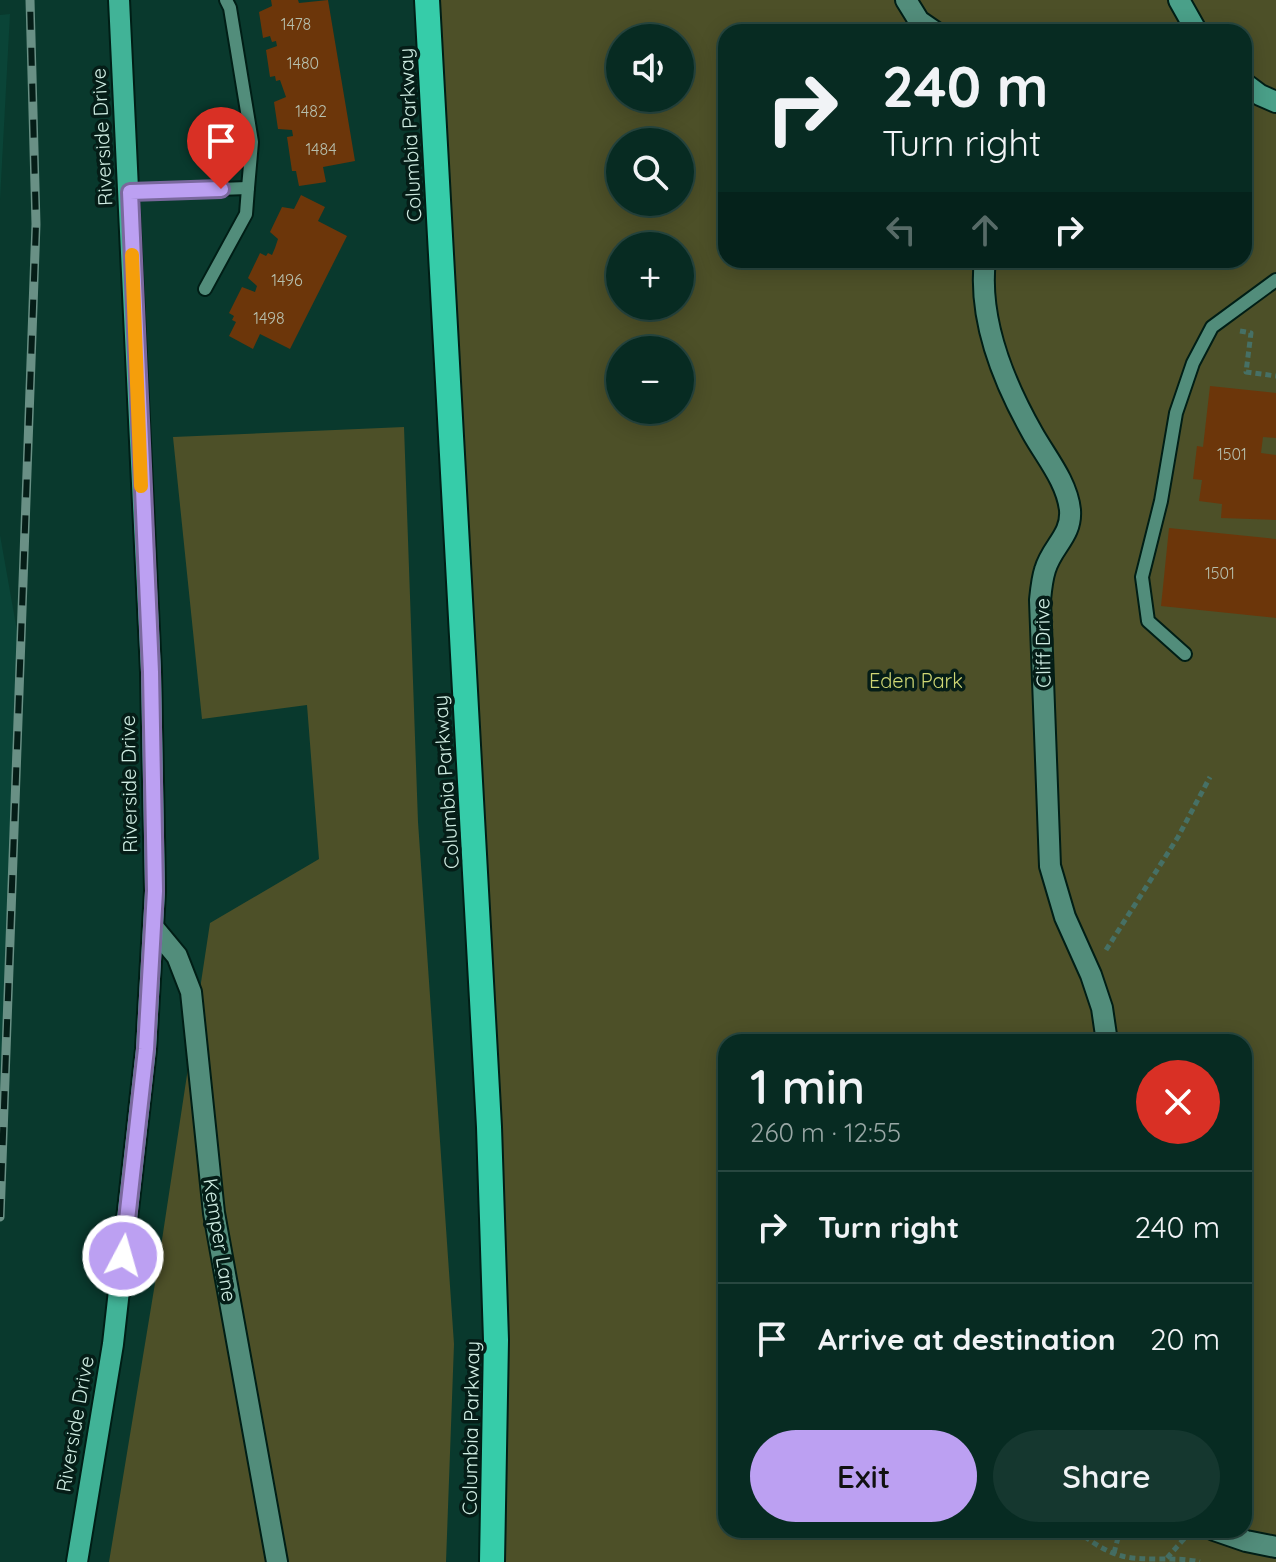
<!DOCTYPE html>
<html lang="en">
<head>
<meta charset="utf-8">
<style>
  body { margin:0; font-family:Quicksand,sans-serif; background:#15372f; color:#f1f3f6; height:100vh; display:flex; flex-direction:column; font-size:30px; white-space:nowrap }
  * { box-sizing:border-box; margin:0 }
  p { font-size:26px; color:#98a7a5 }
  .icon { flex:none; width:44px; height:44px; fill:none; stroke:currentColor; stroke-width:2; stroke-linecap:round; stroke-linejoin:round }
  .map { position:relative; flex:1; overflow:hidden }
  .side { position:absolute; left:718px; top:1034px; width:534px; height:504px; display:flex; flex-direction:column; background:#072b22; border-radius:24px; box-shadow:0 4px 20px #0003,0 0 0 2px #284740 }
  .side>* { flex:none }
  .banner { position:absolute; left:718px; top:24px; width:534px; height:244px; border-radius:24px; box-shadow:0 4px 20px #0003,0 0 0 2px #284740; background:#072b22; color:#f1f3f6; overflow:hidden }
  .controls { position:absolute; left:606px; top:24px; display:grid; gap:16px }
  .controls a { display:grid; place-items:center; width:88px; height:88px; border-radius:50%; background:#072b22; box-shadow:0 4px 20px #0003,0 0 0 2px #284740; font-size:40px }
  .pin { position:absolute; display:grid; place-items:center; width:68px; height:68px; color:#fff; margin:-82px -34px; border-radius:50% 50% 50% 0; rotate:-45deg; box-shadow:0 0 8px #0007 }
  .pin .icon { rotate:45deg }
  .me { position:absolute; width:88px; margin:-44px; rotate:6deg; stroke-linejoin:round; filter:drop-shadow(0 0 6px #0008) }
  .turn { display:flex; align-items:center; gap:28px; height:168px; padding:0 32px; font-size:36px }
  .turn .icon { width:104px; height:104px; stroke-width:2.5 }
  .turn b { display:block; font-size:56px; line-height:68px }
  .lanes { display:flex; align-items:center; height:76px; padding:0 32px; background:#0003; justify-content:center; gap:40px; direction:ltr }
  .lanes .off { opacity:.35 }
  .round { display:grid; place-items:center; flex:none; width:84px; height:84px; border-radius:42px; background:#15372f }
  .summary { display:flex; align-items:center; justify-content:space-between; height:136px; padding:0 32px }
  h1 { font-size:48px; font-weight:600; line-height:60px }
  .primary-button { display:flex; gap:16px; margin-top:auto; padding:16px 32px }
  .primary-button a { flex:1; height:92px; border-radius:48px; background:#bca0f2; color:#111; font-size:32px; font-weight:600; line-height:92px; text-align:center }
  .primary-button a+a { background:#15372f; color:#f1f3f6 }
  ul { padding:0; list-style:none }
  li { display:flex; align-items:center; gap:24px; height:112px; padding:0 32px; border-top:2px solid #284740 }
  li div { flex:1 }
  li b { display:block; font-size:30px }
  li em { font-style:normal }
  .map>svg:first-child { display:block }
  .built { fill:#0a4437 }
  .green { fill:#4d5028; fill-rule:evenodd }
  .building { fill:#6c360a }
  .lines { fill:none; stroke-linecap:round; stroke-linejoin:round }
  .lane-casing { stroke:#001e16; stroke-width:16 }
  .street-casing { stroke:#001e16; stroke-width:24 }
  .secondary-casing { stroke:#001e16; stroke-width:24 }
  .primary-casing { stroke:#001e16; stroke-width:24 }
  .highway-casing { stroke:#001e16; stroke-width:28 }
  .path { stroke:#467065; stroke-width:5; stroke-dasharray:6 4; stroke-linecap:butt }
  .lane { stroke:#528d7b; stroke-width:12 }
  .street { stroke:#528d7b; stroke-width:20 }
  .secondary { stroke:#4aa089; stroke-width:20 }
  .primary { stroke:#41b397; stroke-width:20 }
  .highway { stroke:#36cca9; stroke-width:24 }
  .rail-casing { stroke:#699085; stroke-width:9 }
  .rail { stroke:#051d17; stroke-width:6; stroke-dasharray:18; stroke-linecap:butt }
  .route-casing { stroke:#7a689d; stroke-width:20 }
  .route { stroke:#bca0f2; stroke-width:14 }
  .slow { stroke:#f59e0b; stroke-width:14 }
  .labels { text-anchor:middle; stroke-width:7; stroke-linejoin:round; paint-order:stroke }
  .number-label { font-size:16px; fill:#b7bfad }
  .street-label { font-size:20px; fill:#d0ede3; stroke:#051d17 }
  .park-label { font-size:20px; fill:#ced674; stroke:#051d17 }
</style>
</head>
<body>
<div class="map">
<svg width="1276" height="1562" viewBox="0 0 1276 1562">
  <rect width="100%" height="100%" fill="#09392d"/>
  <g class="built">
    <path d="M10,14L0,200V204V15Z"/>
    <path d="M0,535L22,659L0,1217Z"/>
  </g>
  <g class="green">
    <path d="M427,0H1276V1562H492L496,1340ZM726,32H1244V260H726ZM620,38H680V98H620ZM620,142H680V202H620ZM620,246H680V306H620ZM620,350H680V410H620ZM726,1042H1244V1530H726Z"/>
    <path d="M404,427L418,822L454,1344L446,1562H109L160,1253L210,923L319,859L307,705L202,719L173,437Z"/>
  </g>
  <g class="building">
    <path d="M271,0H298L299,3L328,0L355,161L323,167L326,182L299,186L296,171H292L287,137L293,136L292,130L278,129L274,102L286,97L280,80L276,81L275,76L270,77L266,50L277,46L276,41L272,42L270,36L263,38L259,12L272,6Z"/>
    <path d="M301,195L325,207L318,221L347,236L290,349L260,334L253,349L229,336L236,322L232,320L234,316L229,313L242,287L255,292L257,286L248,278L260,253L266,256L268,253L272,255L275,248L278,239L270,232L282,207L294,209Z"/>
    <path d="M1210,386L1276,393V438L1263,437L1261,453L1276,455V520L1221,518L1222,504L1199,501L1202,480L1193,479L1197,446L1203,447Z"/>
    <path d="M1169,528L1276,539V618L1161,606Z"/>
  </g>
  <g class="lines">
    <g class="lane-casing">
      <g id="lane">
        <path d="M130,192L248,188"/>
        <path d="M205,289L246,214L248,188L252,142L230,8L226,0"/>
        <path d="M1185,654L1148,621L1142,577L1161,501L1176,413L1193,363L1212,327L1276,280"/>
      </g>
    </g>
    <g class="street-casing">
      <g id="street">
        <path d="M906,0L919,21L935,32"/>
        <path d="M985,260C978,319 1004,383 1033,434C1046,457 1067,482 1070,510C1072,536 1052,546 1045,570C1042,579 1041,590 1040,600L1050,866L1065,917L1091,975L1102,1008L1107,1042"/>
        <path d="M153,927L177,956L191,992L214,1213L277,1562"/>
        <path d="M1214,1530L1246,1541L1276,1547"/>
      </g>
    </g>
    <g class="secondary-casing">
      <g id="secondary">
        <path d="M1179,0L1197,32"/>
        <path d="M1244,83L1260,95L1276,102"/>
      </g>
    </g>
    <g class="primary-casing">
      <path id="primary" d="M77,1562L113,1344L146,1049L155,891L151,672L119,0"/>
    </g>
    <g class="highway-casing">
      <path id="highway" d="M427,0L489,1127L496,1340L492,1562"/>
    </g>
    <g class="path">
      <path d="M1240,331L1251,333L1246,372L1276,376"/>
      <path d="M1106,950L1178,837L1210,777"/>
      <path d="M1077,1530C1089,1541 1106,1552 1122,1556C1143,1562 1175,1556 1200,1562"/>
      <path d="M1114,1553L1120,1530"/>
      <path d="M1167,1558L1190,1532"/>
    </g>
    <use href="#lane" class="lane"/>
    <use href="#street" class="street"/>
    <use href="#secondary" class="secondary"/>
    <use href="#primary" class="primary"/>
    <use href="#highway" class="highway"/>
    <g class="rail-casing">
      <path id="rail" d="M0,1217L36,224L30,0"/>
    </g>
    <use href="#rail" class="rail"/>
  </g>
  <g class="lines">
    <g class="route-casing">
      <path id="route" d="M123,1256L146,1049L155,891L151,672L130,192L221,189"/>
    </g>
    <use href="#route" class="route"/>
    <path class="slow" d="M132,255L141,486"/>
  </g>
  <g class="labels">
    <g class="number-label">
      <text x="296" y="30">1478</text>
      <text x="303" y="69">1480</text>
      <text x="311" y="117">1482</text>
      <text x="321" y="155">1484</text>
      <text x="287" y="286">1496</text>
      <text x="269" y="324">1498</text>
      <text x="1232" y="460">1501</text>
      <text x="1220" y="579">1501</text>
    </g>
    <g class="street-label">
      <text transform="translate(410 135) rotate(-93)" y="7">Columbia Parkway</text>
      <text transform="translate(102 137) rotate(-93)" y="7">Riverside Drive</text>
      <text transform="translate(1043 643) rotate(-91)" y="7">Cliff Drive</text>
      <text transform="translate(446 782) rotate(-94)" y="7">Columbia Parkway</text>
      <text transform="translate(129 784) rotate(-91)" y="7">Riverside Drive</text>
      <text transform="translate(220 1240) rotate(81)" y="7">Kemper Lane</text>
      <text transform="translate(75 1424) rotate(-80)" y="7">Riverside Drive</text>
      <text transform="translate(471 1428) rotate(-89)" y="7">Columbia Parkway</text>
    </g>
    <g class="park-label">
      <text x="916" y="688">Eden Park</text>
    </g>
  </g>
</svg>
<div class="controls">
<a><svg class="icon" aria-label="sound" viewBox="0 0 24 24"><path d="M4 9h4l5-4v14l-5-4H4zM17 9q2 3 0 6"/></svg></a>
<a><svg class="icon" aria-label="search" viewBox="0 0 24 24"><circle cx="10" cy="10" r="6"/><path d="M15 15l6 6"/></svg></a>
<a>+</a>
<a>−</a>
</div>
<div class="pin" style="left:221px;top:189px;background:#d93025"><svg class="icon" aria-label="arrive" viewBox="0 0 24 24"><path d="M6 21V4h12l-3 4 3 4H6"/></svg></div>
<svg class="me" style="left:123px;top:1256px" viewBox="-20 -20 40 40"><circle r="17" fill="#bca0f2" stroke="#fff" stroke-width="3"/><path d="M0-11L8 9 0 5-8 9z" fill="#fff"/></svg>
<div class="banner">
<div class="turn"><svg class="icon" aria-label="right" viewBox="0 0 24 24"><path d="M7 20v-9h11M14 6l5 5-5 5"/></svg><div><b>240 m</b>Turn right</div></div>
<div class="lanes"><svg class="icon off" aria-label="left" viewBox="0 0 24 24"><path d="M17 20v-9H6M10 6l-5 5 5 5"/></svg><svg class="icon off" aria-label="ahead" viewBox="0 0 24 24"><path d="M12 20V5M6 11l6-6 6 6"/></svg><svg class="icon" aria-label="right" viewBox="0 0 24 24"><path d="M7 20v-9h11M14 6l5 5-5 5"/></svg></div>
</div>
<section class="side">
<div class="summary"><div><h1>1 min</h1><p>260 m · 12:55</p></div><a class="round" style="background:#d93025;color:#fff"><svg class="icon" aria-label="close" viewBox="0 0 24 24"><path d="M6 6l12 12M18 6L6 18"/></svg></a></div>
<ul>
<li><svg class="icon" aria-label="right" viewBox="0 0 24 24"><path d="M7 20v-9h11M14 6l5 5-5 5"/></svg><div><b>Turn right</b></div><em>240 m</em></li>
<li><svg class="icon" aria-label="arrive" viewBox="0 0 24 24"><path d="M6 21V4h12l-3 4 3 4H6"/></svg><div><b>Arrive at destination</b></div><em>20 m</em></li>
</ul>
<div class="primary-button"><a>Exit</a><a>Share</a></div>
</section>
</div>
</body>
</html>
